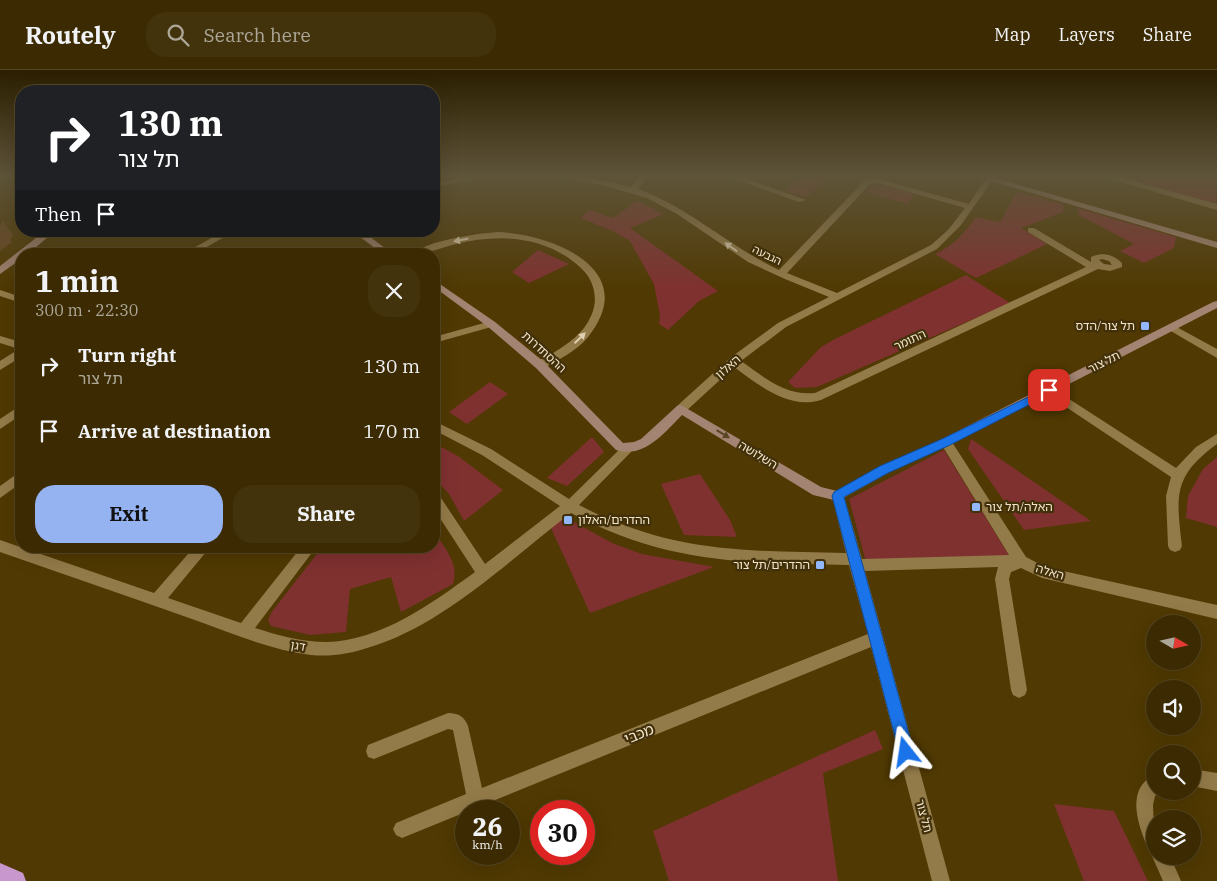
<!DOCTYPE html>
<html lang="en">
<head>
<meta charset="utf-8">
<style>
  body { margin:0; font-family:"IBM Plex Serif","Noto Sans Hebrew",serif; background:#43330c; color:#f1f3f6; height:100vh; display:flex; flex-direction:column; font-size:19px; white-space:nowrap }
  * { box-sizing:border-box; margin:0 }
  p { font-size:16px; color:#aca799 }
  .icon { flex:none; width:28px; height:28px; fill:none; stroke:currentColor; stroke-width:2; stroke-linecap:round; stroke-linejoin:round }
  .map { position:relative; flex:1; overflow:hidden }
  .sheet { position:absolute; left:15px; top:178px; width:425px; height:305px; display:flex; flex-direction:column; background:#3c2b02; border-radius:20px; box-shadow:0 5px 20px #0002,0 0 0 1px #554724 }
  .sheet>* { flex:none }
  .hud { position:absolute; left:15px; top:15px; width:425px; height:152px; border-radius:20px; box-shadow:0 5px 20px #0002,0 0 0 1px #554724; background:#202124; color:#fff; overflow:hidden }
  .needle { width:32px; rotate:99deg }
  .buttons { position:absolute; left:1146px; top:545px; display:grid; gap:10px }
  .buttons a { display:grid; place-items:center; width:55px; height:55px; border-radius:50%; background:#3c2b02; box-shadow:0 5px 20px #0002,0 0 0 1px #554724; font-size:25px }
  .speed { position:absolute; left:455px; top:730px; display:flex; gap:10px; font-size:25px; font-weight:700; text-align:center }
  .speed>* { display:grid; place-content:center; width:65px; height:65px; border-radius:50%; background:#3c2b02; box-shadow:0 5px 20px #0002,0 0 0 1px #554724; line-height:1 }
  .speed small { font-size:12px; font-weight:400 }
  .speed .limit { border:8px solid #d22; background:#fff; color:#111 }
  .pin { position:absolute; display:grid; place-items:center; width:42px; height:42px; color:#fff; margin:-21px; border-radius:10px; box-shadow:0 2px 8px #0006 }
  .me { position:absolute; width:55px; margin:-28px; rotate:345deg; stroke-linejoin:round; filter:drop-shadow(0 0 4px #0008) }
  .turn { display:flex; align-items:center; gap:18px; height:105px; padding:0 20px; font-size:22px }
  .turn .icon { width:65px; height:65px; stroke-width:2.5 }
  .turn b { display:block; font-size:35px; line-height:42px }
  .then { display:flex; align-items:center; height:48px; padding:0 20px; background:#0003; gap:10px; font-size:19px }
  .round { display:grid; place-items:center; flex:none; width:52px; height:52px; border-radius:20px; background:#43330c }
  .overview { display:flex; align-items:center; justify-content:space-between; height:85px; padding:0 20px }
  h1 { font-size:30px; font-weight:700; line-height:38px }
  .cta { display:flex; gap:10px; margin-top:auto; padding:10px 20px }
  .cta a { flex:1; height:58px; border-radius:20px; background:#95b2f1; color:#111; font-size:20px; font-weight:700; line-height:58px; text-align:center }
  .cta a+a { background:#43330c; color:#f1f3f6 }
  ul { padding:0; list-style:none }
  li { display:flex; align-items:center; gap:15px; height:65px; padding:0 20px }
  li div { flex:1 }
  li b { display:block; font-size:19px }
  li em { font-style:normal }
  header { display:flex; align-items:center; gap:30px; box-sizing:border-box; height:70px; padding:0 25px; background:#3c2b02; border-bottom:1px solid #554724 }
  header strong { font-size:24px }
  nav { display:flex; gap:28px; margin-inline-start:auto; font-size:18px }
  .search { width:350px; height:45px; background:#43330c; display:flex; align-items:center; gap:12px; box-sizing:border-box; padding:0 18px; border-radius:20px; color:#aca799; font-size:19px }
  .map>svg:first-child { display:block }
  .green { fill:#7f3130 }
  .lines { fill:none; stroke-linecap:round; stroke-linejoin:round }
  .street { fill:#937a49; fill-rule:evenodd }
  .secondary { fill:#a38371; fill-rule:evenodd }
  .highway { fill:#c897cd; fill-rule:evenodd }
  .shaded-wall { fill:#68441f }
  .oneway { fill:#dfd0b1 }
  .oneway2 { fill:#5a4523 }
  .route { fill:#1a73e8; stroke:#114b97 }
  .poi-dot { fill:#93b7fd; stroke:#413009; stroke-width:2 }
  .labels { text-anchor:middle; stroke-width:4.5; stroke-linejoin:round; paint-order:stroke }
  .far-street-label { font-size:11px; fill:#f2e5cb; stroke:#413009 }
  .poi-label { font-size:12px; fill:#f2e5cb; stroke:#413009; text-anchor:end }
  .street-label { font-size:12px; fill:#f2e5cb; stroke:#413009 }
  .near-street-label { font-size:15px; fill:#f2e5cb; stroke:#413009 }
</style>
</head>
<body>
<header>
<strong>Routely</strong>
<div class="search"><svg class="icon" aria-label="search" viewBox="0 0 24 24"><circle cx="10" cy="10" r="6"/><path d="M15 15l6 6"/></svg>Search here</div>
<nav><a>Map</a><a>Layers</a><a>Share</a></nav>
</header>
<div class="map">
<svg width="1217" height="811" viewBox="0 0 1217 811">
  <rect width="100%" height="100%" fill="#503902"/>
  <g class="green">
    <path d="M802,105H819L827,108L807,127L786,121Z"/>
    <path d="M1126,105H1217L1216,134L1124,109Z"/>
    <path d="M873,115H882L915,124L908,134L867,122Z"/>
    <path d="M1017,122L1063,134V142L1021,158L1047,174L976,208L935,184C954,176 964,163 976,147L1000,152Z"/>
    <path d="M637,131L664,144L630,158L718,221L699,231L668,260L659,254L660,246L654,214L630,171L613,161L581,148L589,140L613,148Z"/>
    <path d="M1077,138L1176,167L1174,178L1144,193L1120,181L1134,174L1079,145Z"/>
    <path d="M538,180L569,194L529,213L512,202Z"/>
    <path d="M966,205L1010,233L817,317L795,318L788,312L821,277L835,269Z"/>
    <path d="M490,312L508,324L467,354L449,342Z"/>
    <path d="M592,367L604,382L567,416L547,408Z"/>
    <path d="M971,369L1091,451L1024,460L968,379Z"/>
    <path d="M434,373L458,386L503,420L464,451L449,424L434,408Z"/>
    <path d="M944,380L1010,487L866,492L849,429Z"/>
    <path d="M1217,387V457L1186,448L1188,426L1203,399Z"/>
    <path d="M700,404L730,450L737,467L684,465L661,414Z"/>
    <path d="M565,447L612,473L642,484L714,497L590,543L550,456Z"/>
    <path d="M434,461C444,477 460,494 453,514L401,542L391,507L350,519L346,562L310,565L271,556L268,551L271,543L323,476H434Z"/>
    <path d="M875,660L883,679L823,703L838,811H669L653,761Z"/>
    <path d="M1054,734L1114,741L1148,811H1084Z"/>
  </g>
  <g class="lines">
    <g class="street">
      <path d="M474,105H494L434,117V113Z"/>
      <path d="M548,105L585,107L631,117L640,105H649L638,119C690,138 730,177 779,200L865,110L878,109L969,134L988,105H996L961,155L937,179L786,257L741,291C764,307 785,326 815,323L1086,197L1028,162V158H1034L1091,192V187C1102,182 1113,184 1122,193V197L1110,201L1098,199L821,330C788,340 759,315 734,297L685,342H677L675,339L677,336L730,288L778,253L829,227L785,209L748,192L677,144L647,128L602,115ZM878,113L965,138L948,160L931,175L837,223L787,203L870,114ZM1102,189L1109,191L1112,195L1104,194L1099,190Z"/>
      <path d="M723,105H736L806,130L799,132Z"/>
      <path d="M1097,105H1112L1217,134V140Z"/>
      <path d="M224,161H235L194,184H183Z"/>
      <path d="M497,162C553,164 642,200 588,267C577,281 559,289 544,298L540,299L535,295C539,289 547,286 553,283C568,274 584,263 591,246C599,229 594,210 581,198C547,166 499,163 456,174C440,178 427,184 412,184C429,170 475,164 497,162Z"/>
      <path d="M0,220L21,227V233L0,226Z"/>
      <path d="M491,251L495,252V256L434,273V267Z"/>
      <path d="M1173,255L1217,279V288L1169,260L1168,258Z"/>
      <path d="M0,266L21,272V287L0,300V291L19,279L0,273Z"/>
      <path d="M1049,316L1176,398L1196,377L1217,364V374C1173,406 1176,425 1182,476L1180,480L1175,482L1170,480L1168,476L1166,426L1171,407L1045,323L1043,320Z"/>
      <path d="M21,335V345L0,359V349Z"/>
      <path d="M434,351L491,379L569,429L623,376H631L633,379L631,382L579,435C671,483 746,481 846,483L832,426L833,422H843L844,426L862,489L1009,485L940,372L946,368L950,369L1026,487L1045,497L1217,535V549L1042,508L1021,498L1011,502L1009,509L1027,620L1025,625L1019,628L1013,625L1011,620L995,509L998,497L865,501L950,811H932L871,577L402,768L396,765L393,759L396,753L466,724L453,660L448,659L374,689L368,687L366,681L368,675L448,643C458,643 464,646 468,656L482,718L868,564L849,495C744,493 667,494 571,443C509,490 443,556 367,578C349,584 330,587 311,585C270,580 231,563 192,549C129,527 64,504 0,482V470L154,523L195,476H211L168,528L241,553L302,476H317L255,558C277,565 302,572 326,572C381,571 432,533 475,502L434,439V424L439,425L485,494L560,436L482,385L434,360Z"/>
      <path d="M21,401V413L0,428V416Z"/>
      <path d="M1192,699L1217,703V721L1192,716Z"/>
      <path d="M1155,705V721H1160L1155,726L1153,735L1155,786H1170L1181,811H1163L1152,786L1153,782L1149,780C1139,758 1124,718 1155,705Z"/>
    </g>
    <g class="secondary">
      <path d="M971,105H985L1217,172V178Z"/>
      <path d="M45,161H55L28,184H21V189L0,204V196Z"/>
      <path d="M352,161H362L393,184H383Z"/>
      <path d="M434,210L495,252L544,292L623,373L634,372L641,369L677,336L681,335L821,417L837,421L880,397L942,369L1213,232L1217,231V238L950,375L888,403L838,431L813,425L682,345C664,363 644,389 616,380L536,298L487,256L434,217Z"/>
    </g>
    <path class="highway" d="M0,793L23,803L26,811H0Z"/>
  </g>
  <path class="shaded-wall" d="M3,151L13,165L10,169L12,172L0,181V155Z"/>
  <defs><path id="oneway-solid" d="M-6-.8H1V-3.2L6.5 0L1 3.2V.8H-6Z" transform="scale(1.25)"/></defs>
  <g class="oneway">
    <use href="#oneway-solid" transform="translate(461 170) rotate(169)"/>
    <use href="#oneway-solid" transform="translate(731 177) rotate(-145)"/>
    <use href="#oneway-solid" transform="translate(580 268) rotate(-44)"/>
  </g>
  <use class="oneway2" href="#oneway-solid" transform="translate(723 364) rotate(31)"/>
  <linearGradient id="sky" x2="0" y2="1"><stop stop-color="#2c1f01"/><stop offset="0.48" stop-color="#5e5439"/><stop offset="1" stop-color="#5e5439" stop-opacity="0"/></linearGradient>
  <rect width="1217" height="219" fill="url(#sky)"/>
  <path class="route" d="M1049,317L1052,318V323L950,375L888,403L844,427L914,682L912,687L906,689L901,687L899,682L832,426L834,422L880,396L942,369Z"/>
  <g class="poi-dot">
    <rect x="1140" y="251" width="10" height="10" rx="2.5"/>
    <rect x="971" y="432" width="10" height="10" rx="2.5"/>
    <rect x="563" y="445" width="10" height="10" rx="2.5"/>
    <rect x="815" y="490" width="10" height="10" rx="2.5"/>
  </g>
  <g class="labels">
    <g class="far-street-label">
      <text transform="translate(767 185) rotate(26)" y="4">הגבעה</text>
    </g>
    <g class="poi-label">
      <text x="1135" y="260">תל צור/הדס</text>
      <text x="986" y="441" text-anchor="start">האלה/תל צור</text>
      <text x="578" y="454" text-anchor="start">ההדרים/האלון</text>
      <text x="810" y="499">ההדרים/תל צור</text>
    </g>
    <g class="street-label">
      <text transform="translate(910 270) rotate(-25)" y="4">התומר</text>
      <text transform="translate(544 282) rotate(42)" y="4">ההסתדרות</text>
      <text transform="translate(1104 292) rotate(-27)" y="4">תל צור</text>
      <text transform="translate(728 297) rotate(-41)" y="4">האלון</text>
      <text transform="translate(758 385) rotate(31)" y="4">השלושה</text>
      <text transform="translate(1050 502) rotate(16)" y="4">האלה</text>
      <text transform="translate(298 576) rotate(10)" y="4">דגן</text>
      <text transform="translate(924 746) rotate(75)" y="4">תל צור</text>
    </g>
    <g class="near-street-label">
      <text transform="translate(639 664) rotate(-22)" y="5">מכבי</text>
    </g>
  </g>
</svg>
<div class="buttons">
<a><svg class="needle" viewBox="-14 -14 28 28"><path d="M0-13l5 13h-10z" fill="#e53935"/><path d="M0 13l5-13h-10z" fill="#aca799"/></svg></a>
<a><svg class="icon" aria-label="sound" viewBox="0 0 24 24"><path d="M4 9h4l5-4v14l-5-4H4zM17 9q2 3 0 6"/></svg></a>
<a><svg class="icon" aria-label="search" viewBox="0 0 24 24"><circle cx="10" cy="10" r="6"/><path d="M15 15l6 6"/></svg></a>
<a><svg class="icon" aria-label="layers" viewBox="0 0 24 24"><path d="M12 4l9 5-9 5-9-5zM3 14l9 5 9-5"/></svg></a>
</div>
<div class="speed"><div>26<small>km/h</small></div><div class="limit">30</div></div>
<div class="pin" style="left:1049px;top:320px;background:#d93025"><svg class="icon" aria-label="arrive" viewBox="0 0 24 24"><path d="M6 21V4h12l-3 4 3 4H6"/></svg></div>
<svg class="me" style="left:906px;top:682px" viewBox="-20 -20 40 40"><path d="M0-17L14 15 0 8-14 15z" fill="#1a73e8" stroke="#fff" stroke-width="4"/></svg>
<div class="hud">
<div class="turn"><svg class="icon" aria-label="right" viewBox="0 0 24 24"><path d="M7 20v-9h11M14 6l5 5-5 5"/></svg><div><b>130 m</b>תל צור</div></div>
<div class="then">Then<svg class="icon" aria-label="arrive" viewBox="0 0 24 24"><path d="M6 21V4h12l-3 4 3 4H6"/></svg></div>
</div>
<section class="sheet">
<div class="overview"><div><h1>1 min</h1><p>300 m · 22:30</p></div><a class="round"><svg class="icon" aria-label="close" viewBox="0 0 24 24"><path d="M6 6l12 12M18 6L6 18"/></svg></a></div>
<ul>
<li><svg class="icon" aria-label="right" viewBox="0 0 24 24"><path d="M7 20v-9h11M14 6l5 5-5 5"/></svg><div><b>Turn right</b><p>תל צור</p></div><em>130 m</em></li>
<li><svg class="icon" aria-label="arrive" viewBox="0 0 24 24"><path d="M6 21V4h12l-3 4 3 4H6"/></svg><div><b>Arrive at destination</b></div><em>170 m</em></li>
</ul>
<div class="cta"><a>Exit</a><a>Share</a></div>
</section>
</div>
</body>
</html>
